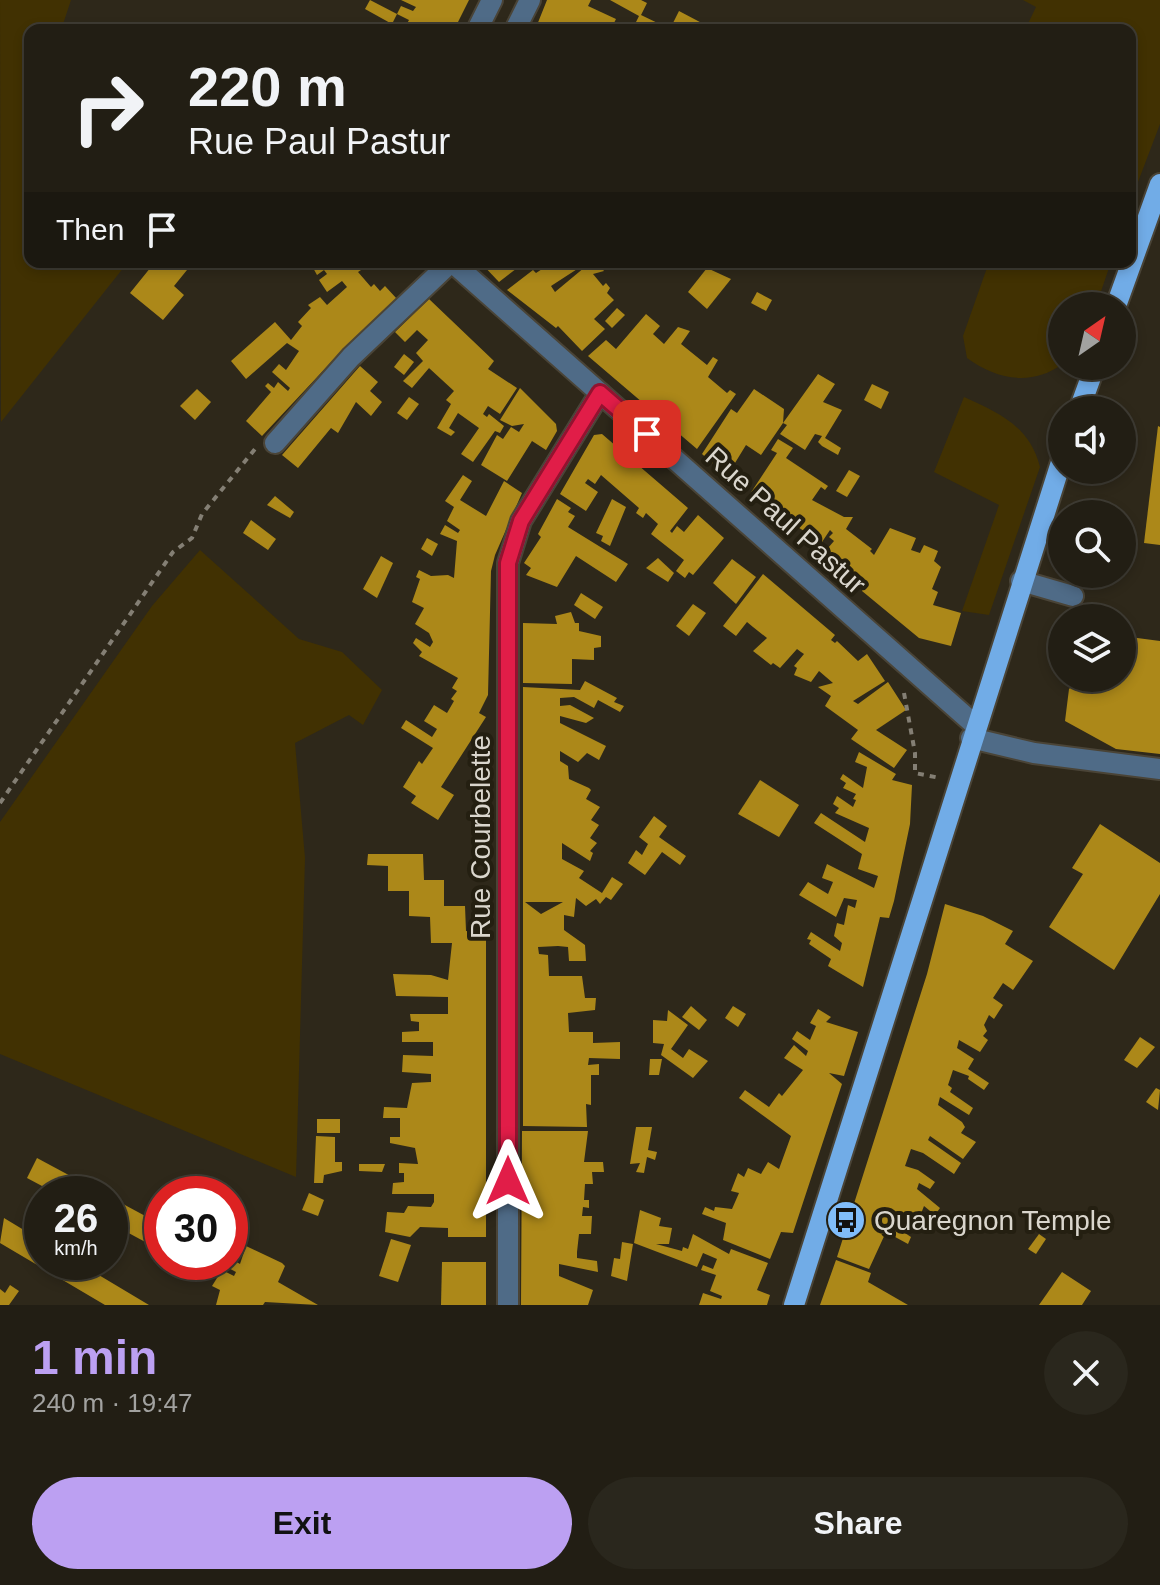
<!DOCTYPE html>
<html lang="en">
<head>
<meta charset="utf-8">
<style>
  body { margin:0; font-family:Arial,sans-serif; background:#2a271d; color:#f1f3f6; height:100vh; display:flex; flex-direction:column; font-size:30px; white-space:nowrap }
  * { box-sizing:border-box; margin:0 }
  p { font-size:26px; color:#a2a2a0 }
  .icon { flex:none; width:44px; height:44px; fill:none; stroke:currentColor; stroke-width:2; stroke-linecap:round; stroke-linejoin:round }
  .map { position:relative; height:1305px; overflow:hidden }
  .drawer { display:flex; flex-direction:column; background:#221e14; flex:1 }
  .drawer>* { flex:none }
  .banner { position:absolute; left:24px; top:24px; width:1112px; height:244px; border-radius:16px; box-shadow:0 4px 12px #0003,0 0 0 2px #3f3c34; background:#221e14; color:#f1f3f6; overflow:hidden }
  .needle { width:52px; rotate:34deg }
  .controls { position:absolute; left:1048px; top:292px; display:grid; gap:16px }
  .controls a { display:grid; place-items:center; width:88px; height:88px; border-radius:50%; background:#221e14; box-shadow:0 4px 12px #0003,0 0 0 2px #3f3c34; font-size:40px }
  .speed { position:absolute; left:24px; top:1176px; display:flex; gap:16px; font-size:40px; font-weight:700; text-align:center }
  .speed>* { display:grid; place-content:center; width:104px; height:104px; border-radius:50%; background:#221e14; box-shadow:0 4px 12px #0003,0 0 0 2px #3f3c34; line-height:1 }
  .speed small { font-size:20px; font-weight:400 }
  .speed .limit { border:12px solid #d22; background:#fff; color:#111 }
  .pin { position:absolute; display:grid; place-items:center; width:68px; height:68px; color:#fff; margin:-34px; border-radius:16px; box-shadow:0 4px 12px #0006 }
  .me { position:absolute; width:88px; margin:-44px; rotate:0deg; stroke-linejoin:round; filter:drop-shadow(0 0 6px #0008) }
  .turn { display:flex; align-items:center; gap:28px; height:168px; padding:0 32px; font-size:36px }
  .turn .icon { width:104px; height:104px; stroke-width:2.5 }
  .turn b { display:block; font-size:56px; line-height:68px }
  .then { display:flex; align-items:center; height:76px; padding:0 32px; background:#0003; gap:16px; font-size:30px }
  .round { display:grid; place-items:center; flex:none; width:84px; height:84px; border-radius:42px; background:#2a271d }
  .overview { display:flex; align-items:center; justify-content:space-between; height:136px; padding:0 32px }
  h1 { font-size:48px; font-weight:600; line-height:60px; color:#bca0f2 }
  .cta { display:flex; gap:16px; margin-top:auto; padding:16px 32px }
  .cta a { flex:1; height:92px; border-radius:48px; background:#bca0f2; color:#111; font-size:32px; font-weight:600; line-height:92px; text-align:center }
  .cta a+a { background:#2a271d; color:#f1f3f6 }
  .map>svg:first-child { display:block }
  .green { fill:#413102 }
  .building { fill:#ac8819; fill-rule:evenodd }
  .lines { fill:none; stroke-linecap:round; stroke-linejoin:round }
  .minor-casing { stroke:#4a4437; stroke-width:24 }
  .major-casing { stroke:#4a4437; stroke-width:24 }
  .path { stroke:#847f74; stroke-width:4; stroke-dasharray:6 6; stroke-linecap:butt }
  .minor { stroke:#4f6b87; stroke-width:20 }
  .major { stroke:#71ace7; stroke-width:20 }
  .route-casing { stroke:#92132f; stroke-width:20 }
  .route { stroke:#e11d48; stroke-width:14 }
  .labels { text-anchor:middle; stroke-width:8; stroke-linejoin:round; paint-order:stroke }
  .street-label { font-size:28px; fill:#dad6cd; stroke:#241f11 }
  .poi-label { font-size:28px; fill:#dad6cd; stroke:#241f11; text-anchor:start }
</style>
</head>
<body>
<div class="map">
<svg width="1160" height="1305" viewBox="0 0 1160 1305">
  <rect width="100%" height="100%" fill="#2e281a"/>
  <g class="green">
    <path d="M0,0H71L61,30H30V262H128L1,422Z"/>
    <path d="M1023,0H1160V124L1130,203V30H1025L1036,7Z"/>
    <path d="M989,262H1111L1096,306H1062V364C1032,387 995,379 967,358L963,336Z"/>
    <path d="M964,397C1000,413 1030,427 1040,467L989,615L962,611L999,505L934,472Z"/>
    <path d="M200,550L299,639L342,652L382,690L363,725L349,715L295,743L305,858L296,1177L0,1054V822L152,606Z"/>
  </g>
  <g class="building">
    <path d="M370,0L397,14L392,24L365,9Z"/>
    <path d="M401,0H469L454,30H391L394,23L404,29L409,20L397,14L401,6L413,11L416,7Z"/>
    <path d="M547,0H591L588,6L616,19L612,27L620,30H535Z"/>
    <path d="M610,0H641L647,3L641,15L670,29L679,11L715,30H638L633,28L639,16Z"/>
    <path d="M151,262H178L187,270L174,286L184,295L163,320L130,293L151,267Z"/>
    <path d="M319,262H373L358,272L371,287L374,284L380,291L385,286L397,299L335,358L262,436L246,421L271,392L265,386L268,383L274,388L278,382L288,391L290,388L272,372L279,364L286,370L299,351L287,343L246,379L231,361L275,322L291,340L302,326L298,322L311,308L308,305L320,297L327,305L347,287L342,281L327,292L319,280L327,274L324,270L317,275L312,266Z"/>
    <path d="M480,262H525L499,282Z"/>
    <path d="M553,262H588L551,286L555,292L591,262H604L600,266L604,271L593,274L603,286L606,283L610,288L607,293L614,300L594,319L605,329L582,351L558,326L556,328L507,290L533,270L536,273Z"/>
    <path d="M707,268L731,279L707,309L688,292Z"/>
    <path d="M757,292L772,300L766,311L751,303Z"/>
    <path d="M429,299L494,361L488,369L517,388L500,414L488,406L483,414L487,417L489,414L504,426L500,433L495,431L473,462L461,454L479,428L458,413L449,428L455,432L451,436L437,428L451,404L446,400L454,391L429,368L435,361L412,388L403,381L423,361L416,353L428,340L417,330L405,342L395,332Z"/>
    <path d="M617,308L625,315L612,328L605,321Z"/>
    <path d="M646,314L660,326L653,334L664,344L678,327L690,331L681,344L707,365L713,357L718,360L708,377L727,393L730,390L736,394L697,449L588,356L606,340L616,349Z"/>
    <path d="M404,354L414,362L404,375L394,367Z"/>
    <path d="M360,366L378,382L370,391L382,402L371,416L356,402L338,433L331,428L298,468L282,455Z"/>
    <path d="M818,374L835,384L823,402L842,410L825,438L841,448L838,455L822,446L818,442L822,436L815,434L805,450L780,434L787,425L783,423Z"/>
    <path d="M872,384L889,392L881,409L864,400Z"/>
    <path d="M520,388L556,424L557,431L546,450L532,441L507,481L481,465L497,435L503,439L511,427L519,432L524,424L512,426L500,420Z"/>
    <path d="M197,389L211,402L195,420L180,406Z"/>
    <path d="M754,389L784,409L783,423L761,455L746,445L727,476L702,454L731,409L737,413Z"/>
    <path d="M409,397L419,404L407,420L397,413Z"/>
    <path d="M1158,426L1160,427V545L1144,543Z"/>
    <path d="M602,434L688,508L670,531L672,533L677,526L684,532L698,515L724,538L693,575L689,572L685,578L676,571L684,560L651,534L658,524L646,513L643,518L636,513L639,508L601,475L595,484L588,479L585,483L598,492L586,511L560,494L594,435Z"/>
    <path d="M778,439L793,448L786,458L828,486L825,490L821,487L812,500L844,517H853L846,529L872,549L870,551L874,555L890,528L916,538L911,550L920,553L924,545L938,551L934,561L941,567L932,589L938,592L933,605L961,613L951,646L919,638L862,591L864,588L832,565L822,555L834,541L829,537L833,533L830,530L822,542L796,526L792,531L750,494L777,453L771,450Z"/>
    <path d="M849,470L860,476L847,497L836,491Z"/>
    <path d="M463,475L472,481L460,500L486,516L504,481L522,493L495,555L491,571L488,695L479,713L486,717L441,787L454,795L438,820L411,803L416,796L403,787L419,761L422,764L433,748L401,728L406,720L432,737L437,729L424,721L434,705L447,713L454,701L451,699L457,691L452,688L458,678L419,656L422,652L413,643L416,638L430,647L433,642L429,633L415,624L424,608L412,602L420,579L416,577L419,570L431,576L448,575L454,578L457,541L440,534L445,525L458,533L460,530L447,521L454,507L445,501Z"/>
    <path d="M275,496L294,512L290,518L267,505Z"/>
    <path d="M557,499L571,508L568,512L575,516L568,527L628,564L616,582L576,556L557,587L526,575L531,568L524,563L541,537L538,534Z"/>
    <path d="M612,499L626,507L610,546L601,541L603,536L596,533Z"/>
    <path d="M251,520L276,539L268,550L243,533Z"/>
    <path d="M427,538L438,544L432,556L421,549Z"/>
    <path d="M381,556L393,563L377,598L363,589Z"/>
    <path d="M658,558L674,573L668,582L646,568Z"/>
    <path d="M732,559L756,577L736,604L713,583Z"/>
    <path d="M763,574L835,635L831,640L835,643L837,641L858,661L867,654L885,681L853,701L858,704L888,682L906,710L876,730L907,750L894,768L851,739L858,730L825,706L831,696L818,687L833,683L819,671L811,682L794,675L797,668L794,666L804,654L801,652L797,649L780,668L773,663L771,665L753,651L767,638L753,627L747,622L736,636L723,626Z"/>
    <path d="M581,593L603,607L595,619L574,605Z"/>
    <path d="M693,604L706,613L689,636L676,626Z"/>
    <path d="M571,612L575,623H579V631L601,636V647L594,648V660L572,659V684L523,683V623L557,624L555,616Z"/>
    <path d="M1122,636L1160,641V754L1116,749L1065,721L1069,689L1080,678H1122Z"/>
    <path d="M585,681L617,698L614,702L624,706L620,712L598,700L594,708L574,697L560,698V706L570,705L594,718L586,723L560,716V723L606,746L599,760L587,753L578,762L560,751V761L568,766L569,779L589,788L591,790L586,799L600,807L591,820L599,825L590,838L597,843L590,851L593,853L590,861L562,843V859L584,871L579,878L602,893L612,877L623,884L611,900L606,897L600,904L596,899L586,906L576,898L574,917L564,915V930L585,945L586,961H569L568,947L558,946L538,947L539,954L548,955L549,976H582L585,998H596L595,1010L568,1013L569,1032H593V1043L620,1042V1059L589,1058L588,1065L599,1064V1075H591V1105L586,1104L587,1127L523,1126V687L580,690ZM525,902H563L541,914Z"/>
    <path d="M859,752L896,774L892,780L912,785L910,824L894,901L889,918L880,917L863,987L828,966L831,959L809,944L811,940L807,939L811,932L840,951L842,943L834,936L837,923L844,925L848,905L855,908L857,900L844,898L836,917L799,895L808,882L828,894L833,882L822,878L827,864L874,888L878,876L858,869L862,854L814,823L821,813L865,842L869,828L835,813L839,808L833,804L837,796L853,807L856,800L853,799L856,794L843,788L846,783L840,779L843,774L863,788L867,767L855,762Z"/>
    <path d="M760,780L799,805L779,837L738,814Z"/>
    <path d="M654,816L667,826L659,837L686,856L680,865L662,852L645,875L628,863L636,850L642,855L648,844L639,837Z"/>
    <path d="M1100,824L1160,863V894L1114,970L1049,927L1083,874L1072,868Z"/>
    <path d="M368,854H423L424,880H444V906H465L466,931L486,932V1237H448V1228L420,1227L410,1237L385,1232L387,1212L404,1213L408,1206L431,1207L434,1202V1194H392L393,1183L404,1182V1173H399V1163L418,1164L415,1148L390,1143V1137H400V1118H383L384,1107L407,1108L412,1083L431,1082V1074L402,1072L403,1055L433,1056V1042H402V1032L419,1031V1022L411,1021L410,1014H448V997L396,996L393,974L431,975L448,980L452,943H431L430,917L409,916V891H388V866L367,865Z"/>
    <path d="M945,904L983,916L1013,931L1005,944L1033,961L1013,990L1003,983L993,998L1003,1005L994,1019L989,1015L984,1025L987,1031L983,1036L988,1040L980,1052L959,1040L957,1048L974,1059L968,1069L989,1083L984,1090L968,1079L969,1076L953,1070L948,1085L952,1088L950,1092L973,1108L969,1115L940,1097L938,1105L962,1122L965,1127L961,1133L976,1142L963,1159L930,1136L928,1140L961,1163L954,1174L923,1153L911,1149L905,1166L918,1170L935,1182L930,1189L919,1183L917,1189L940,1208L935,1215L924,1206L915,1229L903,1219L899,1229L911,1237L908,1244L886,1232L869,1269L837,1257L927,974Z"/>
    <path d="M691,1006L707,1020L699,1030L682,1017Z"/>
    <path d="M733,1006L746,1014L738,1027L725,1018Z"/>
    <path d="M818,1009L831,1017L826,1022L858,1032L844,1076L829,1073L842,1084L793,1233L781,1232L770,1259L723,1240L726,1223L702,1214L705,1207L714,1211L715,1207L732,1209L739,1193L731,1191L738,1173L744,1177L748,1168L761,1174L768,1162L779,1169L791,1136L739,1098L745,1090L769,1107L779,1093L782,1096L803,1070L784,1058L794,1045L806,1056L808,1051L792,1039L797,1031L810,1040L816,1026L810,1023Z"/>
    <path d="M668,1010L688,1025L671,1049L683,1058L689,1049L708,1061L693,1078L661,1055L664,1044L653,1043V1020L667,1021Z"/>
    <path d="M1140,1037L1155,1047L1137,1068L1124,1060Z"/>
    <path d="M650,1059H662L659,1075H649Z"/>
    <path d="M1156,1088L1160,1090L1158,1110L1146,1102Z"/>
    <rect x="317" y="1119" width="23" height="14"/>
    <path d="M636,1127H652L648,1150L657,1152L655,1160L647,1157L644,1173L636,1172L640,1163L630,1164Z"/>
    <path d="M522,1131H588L584,1162H603L604,1172H592L593,1184H585L584,1200H589V1208L583,1207L582,1216H592L591,1234H579L577,1252V1258L597,1261L598,1272L559,1264V1276L593,1290L588,1305H521Z"/>
    <path d="M316,1136L335,1137V1162H342V1171L324,1175L323,1183H314Z"/>
    <path d="M37,1158L104,1194H57L27,1178Z"/>
    <path d="M359,1164H385L382,1172L359,1171Z"/>
    <path d="M309,1193L324,1200L318,1216L302,1210Z"/>
    <path d="M110,1197L162,1225V1251L110,1223Z"/>
    <path d="M640,1210L661,1218L659,1226L672,1228L669,1244H656L682,1251L683,1247L688,1249L693,1234L729,1254L731,1249L768,1263L757,1290L770,1295L767,1305H699L703,1293L721,1299L722,1296L710,1291L716,1275L701,1270L703,1265L713,1269L717,1259L703,1253L697,1267L634,1243Z"/>
    <path d="M4,1218L42,1241V1262H77L149,1305H105L0,1243Z"/>
    <path d="M1039,1234L1046,1239L1036,1254L1028,1249Z"/>
    <path d="M391,1239L411,1245L398,1282L379,1276Z"/>
    <path d="M622,1242L633,1244L627,1281L611,1276L614,1258L620,1259Z"/>
    <path d="M246,1246L282,1263L285,1266L278,1282L318,1305L265,1302L263,1305H216L220,1290L212,1286L222,1270L234,1276L236,1272L221,1264L216,1274L205,1268L208,1262H230V1258L240,1264Z"/>
    <path d="M836,1260L871,1273L868,1282L908,1305H820Z"/>
    <path d="M442,1262H486V1305H441Z"/>
    <path d="M1062,1272L1091,1291L1082,1305H1039Z"/>
    <path d="M10,1285L19,1291L9,1305H0V1289L5,1293Z"/>
  </g>
  <g class="lines">
    <g class="minor-casing">
      <g id="minor">
        <path d="M477,30L492,0"/>
        <path d="M515,30L530,0"/>
        <path d="M452,262L975,725"/>
        <path d="M275,443L351,357L451,262"/>
        <path d="M1021,581L1073,596"/>
        <path d="M971,738L1034,753L1160,769"/>
        <path d="M508,1305V563L521,521L600,393"/>
      </g>
    </g>
    <g class="major-casing">
      <g id="major">
        <path d="M1116,306L1160,184"/>
        <path d="M1079,410L1095,366"/>
        <path d="M794,1305L1062,459"/>
      </g>
    </g>
    <g class="path">
      <path d="M904,693L915,753V773L940,778"/>
      <path d="M0,803L173,552L192,538L202,514L255,449"/>
    </g>
    <use href="#minor" class="minor"/>
    <use href="#major" class="major"/>
  </g>
  <g class="lines">
    <g class="route-casing">
      <path id="route" d="M508,1181V563L521,521L600,393L647,434"/>
    </g>
    <use href="#route" class="route"/>
  </g>
  <defs>
    <g id="bus-disc" transform="scale(2)"><circle r="9.5" fill="#80bdfa" stroke="#241f11"/><path d="M-5-6H5V4H4V6H2V4H-2V6H-4V4H-5ZM-3.5-4V0h7V-4ZM-3.5 1.2v1.5H-2V1.2ZM2 1.2v1.5H3.5V1.2Z" fill="#111"/></g>
  </defs>
  <g fill-rule="evenodd">
    <use href="#bus-disc" x="846" y="1220"/>
  </g>
  <g class="labels">
    <g class="street-label">
      <text transform="translate(786 520) rotate(42)" y="10">Rue Paul Pastur</text>
      <text transform="translate(480 837) rotate(-90)" y="10">Rue Courbelette</text>
    </g>
    <g class="poi-label">
      <text x="874" y="1230">Quaregnon Temple</text>
    </g>
  </g>
</svg>
<div class="controls">
<a><svg class="needle" viewBox="-14 -14 28 28"><path d="M0-13l5 13h-10z" fill="#e53935"/><path d="M0 13l5-13h-10z" fill="#a2a2a0"/></svg></a>
<a><svg class="icon" aria-label="sound" viewBox="0 0 24 24"><path d="M4 9h4l5-4v14l-5-4H4zM17 9q2 3 0 6"/></svg></a>
<a><svg class="icon" aria-label="search" viewBox="0 0 24 24"><circle cx="10" cy="10" r="6"/><path d="M15 15l6 6"/></svg></a>
<a><svg class="icon" aria-label="layers" viewBox="0 0 24 24"><path d="M12 4l9 5-9 5-9-5zM3 14l9 5 9-5"/></svg></a>
</div>
<div class="speed"><div>26<small>km/h</small></div><div class="limit">30</div></div>
<div class="pin" style="left:647px;top:434px;background:#d93025"><svg class="icon" aria-label="arrive" viewBox="0 0 24 24"><path d="M6 21V4h12l-3 4 3 4H6"/></svg></div>
<svg class="me" style="left:508px;top:1181px" viewBox="-20 -20 40 40"><path d="M0-17L14 15 0 8-14 15z" fill="#e11d48" stroke="#fff" stroke-width="4"/></svg>
<div class="banner">
<div class="turn"><svg class="icon" aria-label="right" viewBox="0 0 24 24"><path d="M7 20v-9h11M14 6l5 5-5 5"/></svg><div><b>220 m</b>Rue Paul Pastur</div></div>
<div class="then">Then<svg class="icon" aria-label="arrive" viewBox="0 0 24 24"><path d="M6 21V4h12l-3 4 3 4H6"/></svg></div>
</div>
</div>
<section class="drawer">
<div class="overview"><div><h1>1 min</h1><p>240 m · 19:47</p></div><a class="round"><svg class="icon" aria-label="close" viewBox="0 0 24 24"><path d="M6 6l12 12M18 6L6 18"/></svg></a></div>
<div class="cta"><a>Exit</a><a>Share</a></div>
</section>
</body>
</html>
